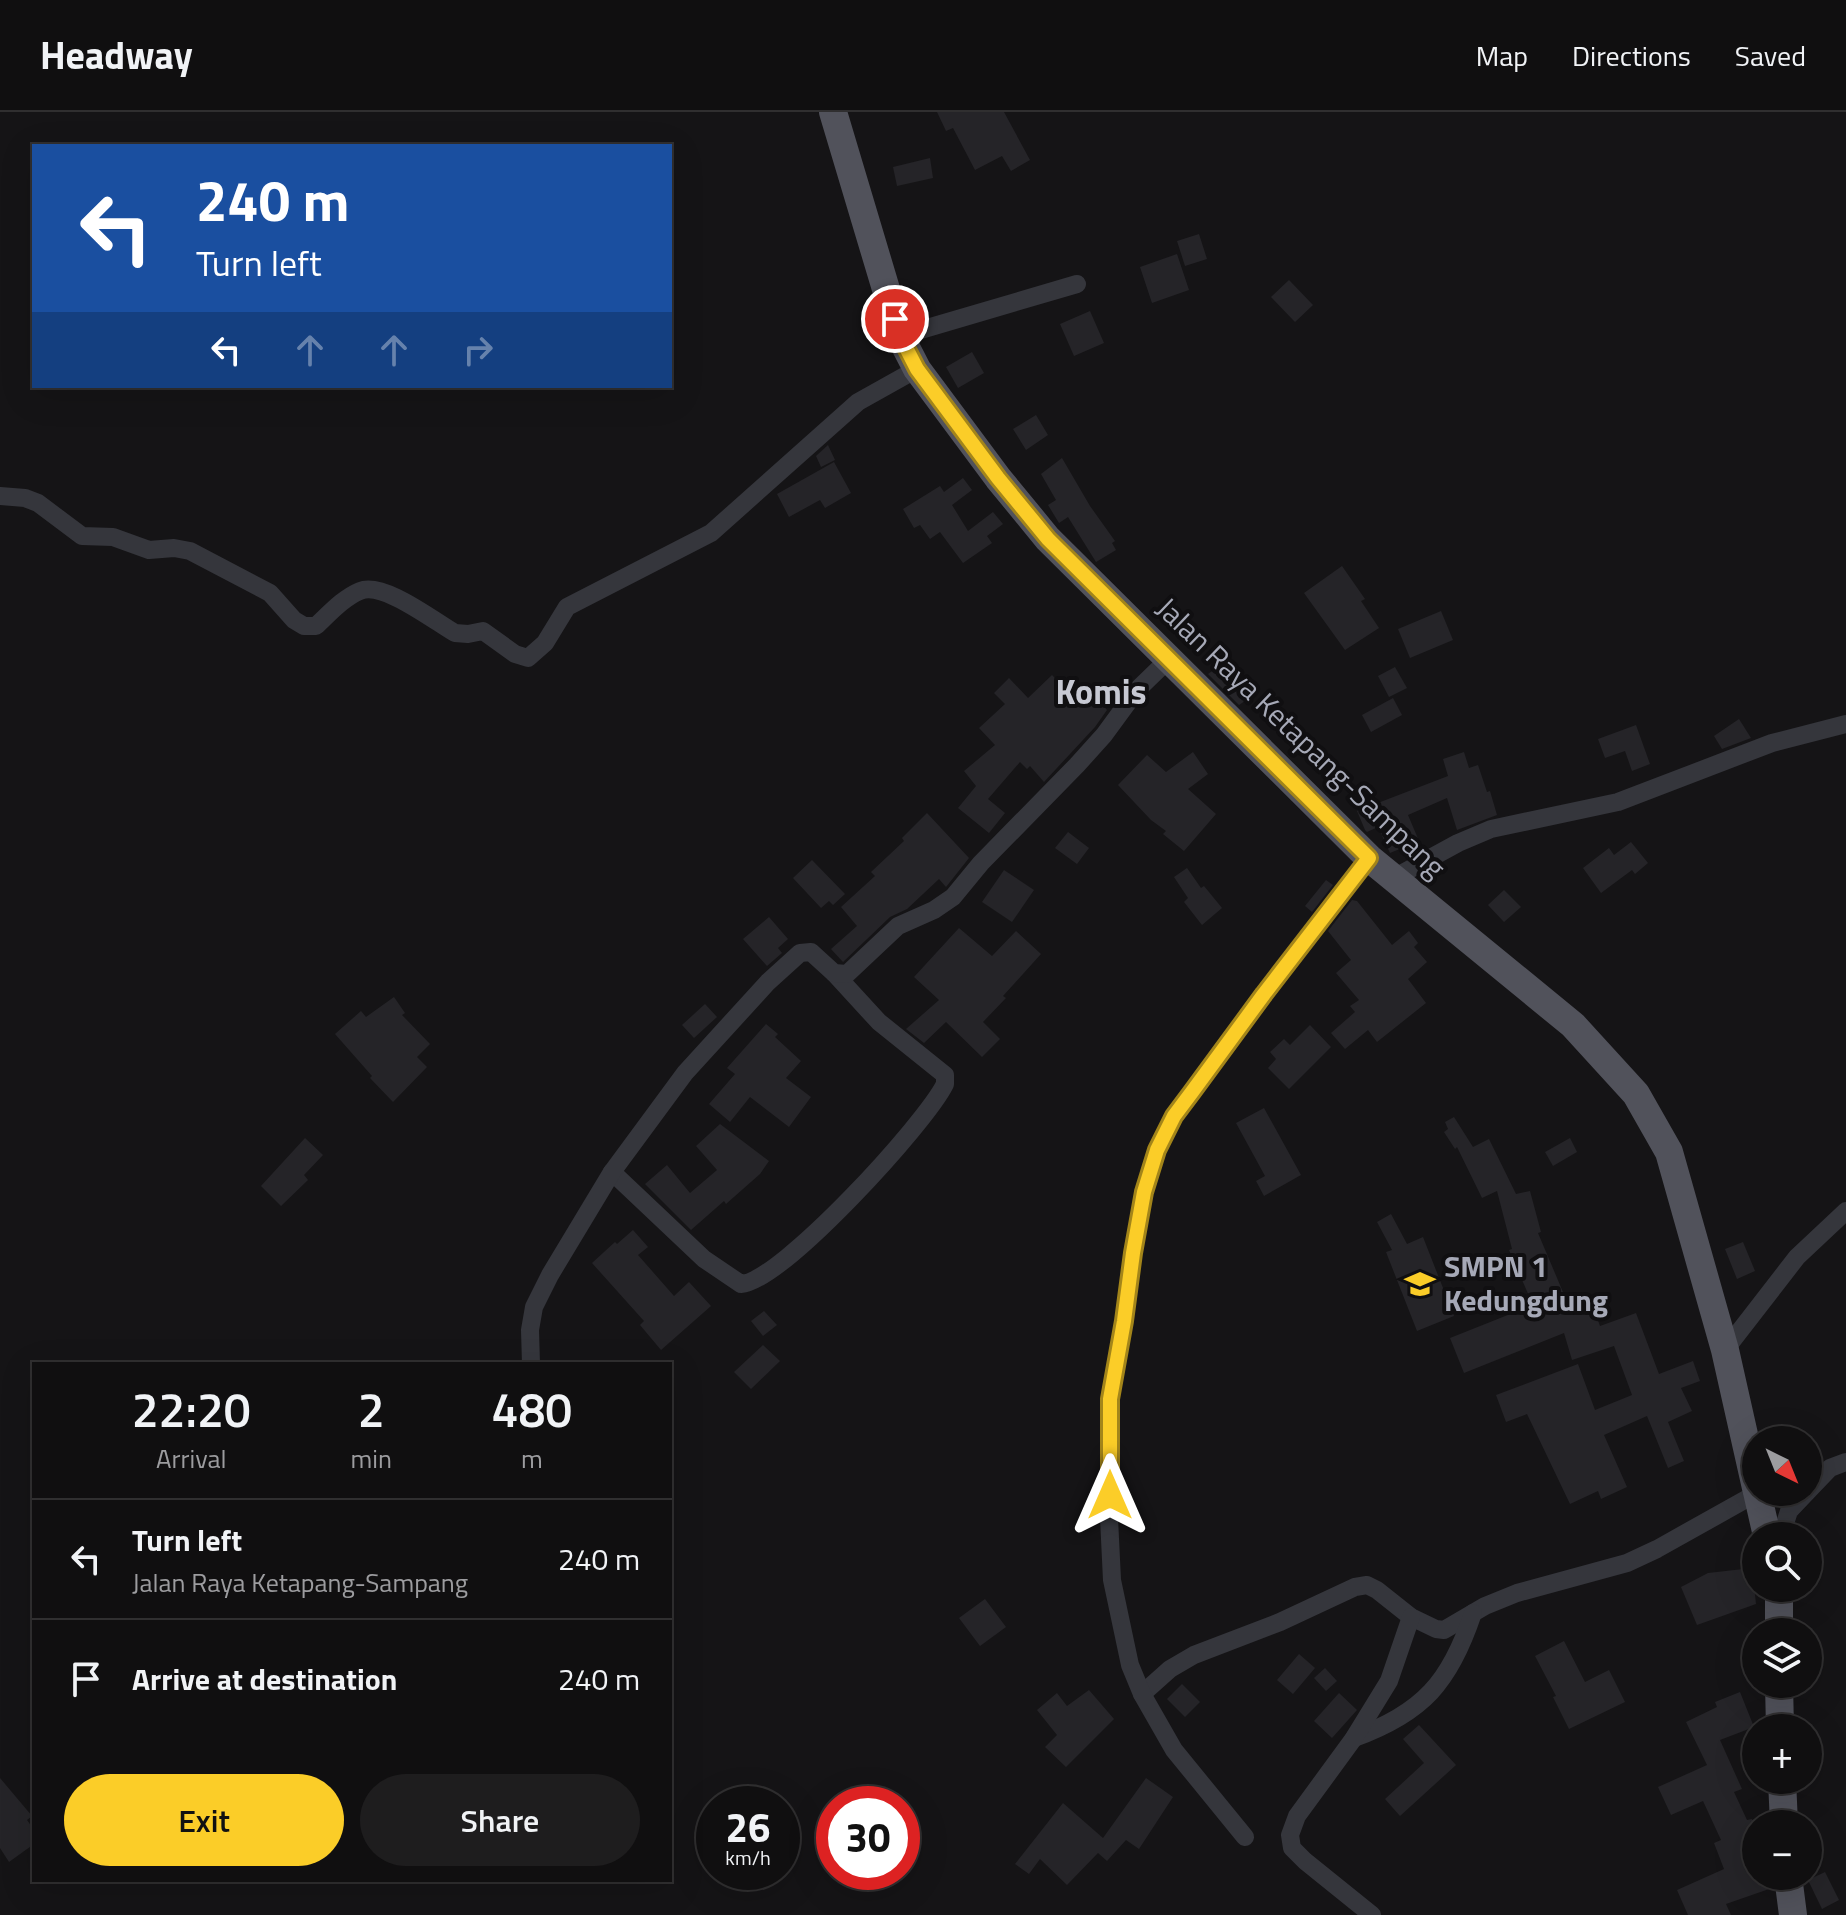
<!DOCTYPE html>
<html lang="en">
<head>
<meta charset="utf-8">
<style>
  body { margin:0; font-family:"Titillium Web",sans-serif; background:#1e1d1e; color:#f1f3f6; height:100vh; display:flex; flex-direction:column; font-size:30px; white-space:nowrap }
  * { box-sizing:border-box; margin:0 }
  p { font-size:26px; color:#9c9c9f }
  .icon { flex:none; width:44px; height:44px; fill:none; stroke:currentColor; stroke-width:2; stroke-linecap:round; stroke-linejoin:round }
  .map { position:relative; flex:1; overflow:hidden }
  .drawer { position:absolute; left:32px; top:1250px; width:640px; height:520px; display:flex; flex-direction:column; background:#100f10; border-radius:0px; box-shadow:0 8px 32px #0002,0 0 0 2px #302f30 }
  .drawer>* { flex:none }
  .top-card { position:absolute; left:32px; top:32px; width:640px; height:244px; border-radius:0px; box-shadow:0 8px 32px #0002,0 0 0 2px #302f30; background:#1a4fa0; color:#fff; overflow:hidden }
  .needle { width:52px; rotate:137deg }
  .controls { position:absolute; left:1742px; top:1314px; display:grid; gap:16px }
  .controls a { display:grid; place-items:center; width:80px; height:80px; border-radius:50%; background:#100f10; box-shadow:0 8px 32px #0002,0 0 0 2px #302f30; font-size:40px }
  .speed { position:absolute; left:696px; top:1674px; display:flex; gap:16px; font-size:40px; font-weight:700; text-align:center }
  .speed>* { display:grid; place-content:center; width:104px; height:104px; border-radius:50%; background:#100f10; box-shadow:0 8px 32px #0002,0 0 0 2px #302f30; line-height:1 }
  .speed small { font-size:20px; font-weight:400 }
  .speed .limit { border:12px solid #d22; background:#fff; color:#111 }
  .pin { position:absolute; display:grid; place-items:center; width:68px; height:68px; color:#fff; margin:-34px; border:4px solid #fff; border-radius:50%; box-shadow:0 2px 8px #0007 }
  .me { position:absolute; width:88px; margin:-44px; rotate:0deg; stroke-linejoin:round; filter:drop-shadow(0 0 6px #0008) }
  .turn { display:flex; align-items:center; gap:28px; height:168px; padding:0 32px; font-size:36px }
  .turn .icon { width:104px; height:104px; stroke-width:2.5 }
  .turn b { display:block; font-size:56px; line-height:68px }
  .lanes { display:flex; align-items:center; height:76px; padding:0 32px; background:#0003; justify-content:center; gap:40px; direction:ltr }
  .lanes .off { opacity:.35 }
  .eta { display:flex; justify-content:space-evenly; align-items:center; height:136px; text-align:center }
  .eta b { font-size:48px; font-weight:600; line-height:56px }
  .action { display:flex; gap:16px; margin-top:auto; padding:16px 32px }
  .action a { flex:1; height:92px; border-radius:48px; background:#fbcd28; color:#111; font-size:32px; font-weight:600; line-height:92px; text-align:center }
  .action a+a { background:#1e1d1e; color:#f1f3f6 }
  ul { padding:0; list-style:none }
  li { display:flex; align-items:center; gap:24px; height:120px; padding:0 32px; border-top:2px solid #302f30 }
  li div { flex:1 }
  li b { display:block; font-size:30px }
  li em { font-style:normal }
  header { display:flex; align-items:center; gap:48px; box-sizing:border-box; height:112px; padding:0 40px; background:#100f10; border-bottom:2px solid #302f30 }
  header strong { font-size:38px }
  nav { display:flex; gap:44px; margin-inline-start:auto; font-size:28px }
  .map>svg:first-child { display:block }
  .building { fill:#252428 }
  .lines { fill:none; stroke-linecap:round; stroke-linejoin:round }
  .street { stroke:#35363c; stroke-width:18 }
  .primary { stroke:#51525b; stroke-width:28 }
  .route-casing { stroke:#a3851a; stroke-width:20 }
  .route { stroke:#fbcd28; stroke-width:14 }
  .labels { text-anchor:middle; stroke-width:8; stroke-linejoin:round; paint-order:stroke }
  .street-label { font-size:30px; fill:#a6a9b7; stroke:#100f11 }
  .poi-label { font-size:30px; font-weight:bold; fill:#a6a9b7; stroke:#100f11; text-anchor:start }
  .quarter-label { font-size:34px; font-weight:bold; fill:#c7c9d3; stroke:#100f11 }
</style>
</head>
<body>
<header>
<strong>Headway</strong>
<nav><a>Map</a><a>Directions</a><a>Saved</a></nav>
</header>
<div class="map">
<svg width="1846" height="1803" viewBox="0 0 1846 1803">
  <rect width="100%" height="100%" fill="#151416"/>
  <g class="building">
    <path d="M937,0H1004L1030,48L1011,59L1002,44L975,58L953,16L946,19Z"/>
    <path d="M930,46L933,66L897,74L893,55Z"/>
    <path d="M1199,122L1207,147L1185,154L1177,129Z"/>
    <path d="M1177,142L1189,178L1152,191L1140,155Z"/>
    <path d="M1289,168L1313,193L1295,210L1271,185Z"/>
    <path d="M1090,199L1104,231L1074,244L1060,212Z"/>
    <path d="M972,240L984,261L958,276L946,255Z"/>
    <path d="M1036,303L1048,323L1026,338L1013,317Z"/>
    <path d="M828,333L835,348L821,355L816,344Z"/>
    <path d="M1062,346L1090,394L1115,429L1112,431L1116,438L1096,450L1068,405L1059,411L1048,393L1056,388L1041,362Z"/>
    <path d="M834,350L851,381L825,396L820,388L789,405L777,382Z"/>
    <path d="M963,366L972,378L952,393L968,419L993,400L1003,412L987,424L992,431L963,451L940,420L930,427L920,413L914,416L903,397L940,374L944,380Z"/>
    <path d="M1342,454L1365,487L1361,489L1379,516L1345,538L1304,481Z"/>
    <path d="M1441,499L1453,528L1410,546L1398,517Z"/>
    <path d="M1229,547L1255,582L1239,593L1208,562Z"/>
    <path d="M1395,555L1407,576L1389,585L1378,564Z"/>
    <path d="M1052,563L1076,588L1088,576L1107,598L1095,615L1044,670L1030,654L1027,657L1020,650L988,687L1005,701L989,721L958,696L976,674L964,659L995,633L979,616L1005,592L994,581L1009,566L1028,586Z"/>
    <path d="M1393,586L1402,603L1371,620L1362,603Z"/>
    <path d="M1739,607L1751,626L1722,637L1714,624Z"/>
    <path d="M1636,613L1650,652L1632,659L1625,639L1605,646L1598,627Z"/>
    <path d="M1193,640L1208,662L1188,677L1216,702L1184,739L1163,722L1166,719L1151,708L1118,673L1147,643L1166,660Z"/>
    <path d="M1464,640L1469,656L1478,653L1487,680L1490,679L1497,703L1457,718L1447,686L1408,703L1419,729L1390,741L1378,715L1367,720L1365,718L1357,699L1448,664L1443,647Z"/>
    <path d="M927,701L969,746L946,775L939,767L907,797L890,805L843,850L831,837L857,814L841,795L875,764L871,760L904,729L902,726Z"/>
    <path d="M1068,720L1089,736L1077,752L1055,736Z"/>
    <path d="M1631,730L1648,751L1635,762L1632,758L1601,781L1583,756L1609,736L1614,743Z"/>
    <path d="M812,748L845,782L833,793L829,789L821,796L793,766Z"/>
    <path d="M1187,756L1201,776L1204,774L1222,796L1202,813L1184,790L1188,786L1174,765Z"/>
    <path d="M1004,758L1034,778L1012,810L982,790Z"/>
    <path d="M1326,768L1333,773L1312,800L1305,794Z"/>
    <path d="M1504,778L1521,795L1504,810L1488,793Z"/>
    <path d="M1352,788L1357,789L1392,833L1409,819L1418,831L1414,835L1427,850L1408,867L1426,891L1377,930L1368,918L1345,937L1331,921L1355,900L1350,894L1359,888L1336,861L1351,848L1328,819Z"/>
    <path d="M769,805L788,827L778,836L782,841L767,854L743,827Z"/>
    <path d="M959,816L992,844L1016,819L1041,842L1003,884L1006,886L983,910L1000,927L982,945L946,910L924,931L906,917L939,888L914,865Z"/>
    <path d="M394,885L405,901L402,903L430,932L417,945L427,955L393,990L370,966L372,964L335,922L361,899L366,905Z"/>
    <path d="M705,892L717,905L694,926L682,913Z"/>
    <path d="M766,912L778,922L775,925L801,949L786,966L811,985L789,1015L750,985L730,1010L709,992L735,962L727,956Z"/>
    <path d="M1310,913L1331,935L1289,977L1268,956L1276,947L1270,940L1284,927L1290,933Z"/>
    <path d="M1264,996L1301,1063L1264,1084L1256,1069L1265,1064L1236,1011Z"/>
    <path d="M1454,1005L1473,1035L1489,1027L1516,1082L1530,1079L1541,1120L1538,1121L1571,1199L1592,1192L1600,1214L1636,1201L1659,1262L1693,1249L1700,1269L1681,1276L1692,1299L1668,1310L1684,1349L1668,1356L1647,1304L1604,1323L1627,1375L1601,1387L1598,1379L1570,1392L1527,1302L1506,1310L1496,1283L1578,1252L1595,1298L1632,1283L1614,1234L1572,1248L1564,1221L1464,1261L1450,1226L1533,1193L1509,1138L1512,1137L1497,1079L1482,1086L1457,1035L1455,1037L1444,1020L1448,1017L1445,1010Z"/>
    <path d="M720,1012L769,1049L760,1062L726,1092L724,1089L691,1118L645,1072L667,1053L690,1081L717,1058L696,1034Z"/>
    <path d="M305,1026L323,1043L304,1063L308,1068L281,1094L261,1074Z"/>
    <path d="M1570,1026L1577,1040L1553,1054L1545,1040Z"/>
    <path d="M1391,1102L1407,1132L1423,1125L1454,1204L1417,1219L1386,1140L1392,1138L1377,1110Z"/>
    <path d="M633,1118L648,1135L638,1143L674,1184L689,1170L711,1194L661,1238L640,1213L644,1209L592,1151L615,1130L617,1132Z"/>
    <path d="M1743,1130L1755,1159L1737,1167L1725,1137Z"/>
    <path d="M764,1199L777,1213L763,1224L751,1209Z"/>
    <path d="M763,1233L780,1249L751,1277L734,1260Z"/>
    <path d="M1752,1456L1756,1492L1697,1513L1681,1475L1708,1461Z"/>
    <path d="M985,1487L1006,1515L980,1534L959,1506Z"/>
    <path d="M1564,1529L1585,1570L1609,1558L1625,1590L1569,1617L1553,1585L1556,1584L1535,1544Z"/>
    <path d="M1299,1542L1315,1556L1293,1582L1277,1568Z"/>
    <path d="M1325,1556L1337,1569L1326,1579L1314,1566Z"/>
    <path d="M1182,1572L1200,1590L1185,1605L1167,1587Z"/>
    <path d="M1089,1578L1114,1607L1066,1655L1045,1635L1057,1623L1037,1598L1057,1581L1067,1594Z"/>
    <path d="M1740,1580L1754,1615L1720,1628L1742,1677L1734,1680L1747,1708L1752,1707L1756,1720V1764H1771L1772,1776L1726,1792L1731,1803H1688L1677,1778L1724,1757L1714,1731L1721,1728L1703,1689L1671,1703L1658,1675L1707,1653L1686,1610L1717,1595L1715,1590Z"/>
    <path d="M1339,1581L1357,1598L1332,1626L1314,1609Z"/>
    <path d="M1419,1613L1456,1653L1400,1704L1385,1687L1424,1651L1403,1627Z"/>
    <path d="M0,1666L32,1704L27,1708L34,1718V1732L9,1750L0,1736Z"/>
    <path d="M1146,1666L1173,1685L1139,1737L1126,1728L1107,1749L1098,1741L1067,1773L1040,1747L1029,1762L1015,1752L1063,1691L1103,1726Z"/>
    <path d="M1825,1760L1839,1788L1822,1797L1808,1768Z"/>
  </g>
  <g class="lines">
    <g class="street">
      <path d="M900,224L1077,172"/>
      <path d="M0,384L25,386L38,391L82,424L113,425L149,438L174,436L190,439L270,481L294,508L304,514H316C329,502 343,486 360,479C383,469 434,509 455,521L468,522L483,519L515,542L528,546L545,531L567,495L711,421L858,290L917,257"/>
      <path d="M1392,767L1458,731L1491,717L1618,690L1772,631L1846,612"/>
      <path d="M612,1060L704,1147L741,1172C781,1170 926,1011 945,972V963L879,910L834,861"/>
      <path d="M1725,1238L1797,1145L1846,1099"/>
      <path d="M531,1252L530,1218L534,1195L550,1163L612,1060L685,961L768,870L800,841L811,840L834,861L847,862L898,814L934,798L953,785L981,751L1077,653L1104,623L1137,578L1169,547"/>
      <path d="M1808,1379L1830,1356L1846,1350"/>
      <path d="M1781,1424L1789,1399L1807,1380"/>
      <path d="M1142,1582L1170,1557L1194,1543L1280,1510L1355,1475L1367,1473L1377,1478L1411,1505L1436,1517L1444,1518L1485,1494L1517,1481L1627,1451L1657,1437L1757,1381"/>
      <path d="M1354,1626C1423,1601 1450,1570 1473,1501"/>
      <path d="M1245,1725L1174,1638L1142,1582L1130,1553L1112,1468L1109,1406L1110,1287L1124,1209L1133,1141L1144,1080L1157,1038L1174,1004L1264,882L1369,746"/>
      <path d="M1372,1803L1305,1749L1292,1736L1290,1723L1297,1704L1354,1626L1389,1569L1411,1505"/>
    </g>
    <g class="primary">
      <path d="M833,0L900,224L917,257L998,366L1048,427L1369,746L1573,913L1636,982L1669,1040L1725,1238L1756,1376"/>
      <path d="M1757,1380L1767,1424"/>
      <path d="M1779,1476V1520"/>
      <path d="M1779,1572L1780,1616"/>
      <path d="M1782,1668L1784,1712"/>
      <path d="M1788,1764L1793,1803"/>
    </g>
  </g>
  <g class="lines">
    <g class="route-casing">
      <path id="route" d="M895,207L900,224L917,257L998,366L1048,427L1369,746L1264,882L1192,980L1174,1004L1157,1038L1144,1080L1133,1141L1124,1209L1110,1287V1383"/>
    </g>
    <use href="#route" class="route"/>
  </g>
  <defs>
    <g id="school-bare" transform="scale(2.4)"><path d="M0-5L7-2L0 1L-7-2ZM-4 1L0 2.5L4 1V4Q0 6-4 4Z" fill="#fbcd28" stroke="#100f11" stroke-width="2.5" paint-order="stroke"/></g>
  </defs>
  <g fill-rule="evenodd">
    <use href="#school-bare" x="1420" y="1172"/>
  </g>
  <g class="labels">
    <g class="street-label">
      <text transform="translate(1301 626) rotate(44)" y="10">Jalan Raya Ketapang-Sampang</text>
    </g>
    <g class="poi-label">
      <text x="1444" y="1165">SMPN 1<tspan x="1444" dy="34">Kedungdung</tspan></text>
    </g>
    <g class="quarter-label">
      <text x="1101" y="592">Komis</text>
    </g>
  </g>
</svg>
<div class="controls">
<a><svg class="needle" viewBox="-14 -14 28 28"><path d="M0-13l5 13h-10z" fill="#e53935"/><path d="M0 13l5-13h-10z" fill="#9c9c9f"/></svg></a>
<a><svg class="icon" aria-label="search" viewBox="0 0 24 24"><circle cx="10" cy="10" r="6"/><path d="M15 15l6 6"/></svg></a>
<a><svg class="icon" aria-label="layers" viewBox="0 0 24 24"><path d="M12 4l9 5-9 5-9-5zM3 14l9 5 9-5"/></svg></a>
<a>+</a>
<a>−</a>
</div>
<div class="speed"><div>26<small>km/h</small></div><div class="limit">30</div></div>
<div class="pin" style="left:895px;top:207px;background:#d93025"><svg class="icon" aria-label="arrive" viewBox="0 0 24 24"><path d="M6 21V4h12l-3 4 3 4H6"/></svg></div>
<svg class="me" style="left:1110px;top:1383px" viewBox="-20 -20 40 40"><path d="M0-17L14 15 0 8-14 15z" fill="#fbcd28" stroke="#fff" stroke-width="4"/></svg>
<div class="top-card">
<div class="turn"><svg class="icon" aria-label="left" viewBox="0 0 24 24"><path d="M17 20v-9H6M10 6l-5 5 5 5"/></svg><div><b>240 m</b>Turn left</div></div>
<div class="lanes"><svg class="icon" aria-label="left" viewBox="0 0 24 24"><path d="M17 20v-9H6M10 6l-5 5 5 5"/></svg><svg class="icon off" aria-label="ahead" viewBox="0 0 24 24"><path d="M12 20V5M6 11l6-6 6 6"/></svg><svg class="icon off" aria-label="ahead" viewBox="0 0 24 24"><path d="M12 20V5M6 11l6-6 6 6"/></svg><svg class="icon off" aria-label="right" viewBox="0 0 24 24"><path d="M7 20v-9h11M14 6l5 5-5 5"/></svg></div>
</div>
<section class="drawer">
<div class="eta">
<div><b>22:20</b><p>Arrival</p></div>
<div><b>2</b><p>min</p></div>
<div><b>480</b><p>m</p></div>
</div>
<ul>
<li><svg class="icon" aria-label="left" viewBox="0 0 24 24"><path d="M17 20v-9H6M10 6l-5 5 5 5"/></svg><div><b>Turn left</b><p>Jalan Raya Ketapang-Sampang</p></div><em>240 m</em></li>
<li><svg class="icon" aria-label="arrive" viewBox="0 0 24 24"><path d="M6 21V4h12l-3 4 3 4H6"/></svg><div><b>Arrive at destination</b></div><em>240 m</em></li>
</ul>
<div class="action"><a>Exit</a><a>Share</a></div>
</section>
</div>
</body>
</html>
